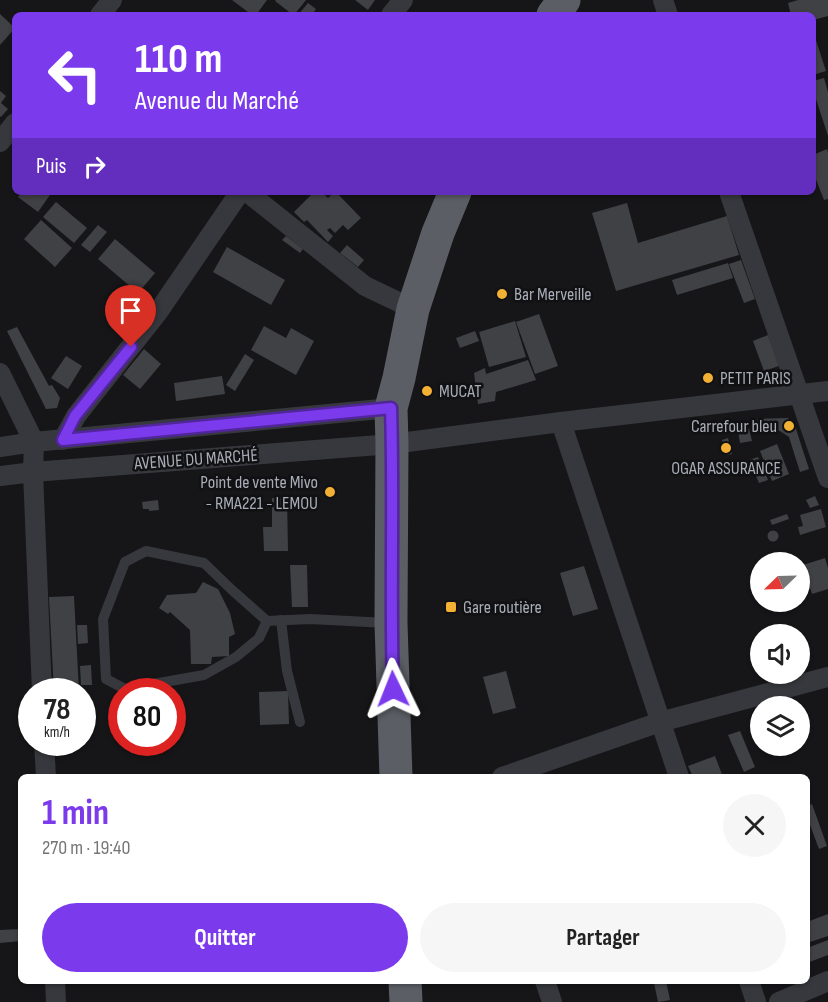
<!DOCTYPE html>
<html lang="fr">
<head>
<meta charset="utf-8">
<style>
  body { margin:0; font-family:"Sofia Sans Condensed",sans-serif; background:#f6f6f6; color:#222; height:100vh; display:flex; flex-direction:column; font-size:22px; white-space:nowrap }
  * { box-sizing:border-box; margin:0 }
  p { font-size:20px; color:#767676 }
  .icon { flex:none; width:33px; height:33px; fill:none; stroke:currentColor; stroke-width:2; stroke-linecap:round; stroke-linejoin:round }
  .map { position:relative; flex:1; overflow:hidden }
  .drawer { position:absolute; left:18px; top:774px; width:792px; height:210px; display:flex; flex-direction:column; background:#fff; border-radius:9px; box-shadow:0 2px 4px #0004 }
  .drawer>* { flex:none }
  .hud { position:absolute; left:12px; top:12px; width:804px; height:183px; border-radius:9px; box-shadow:0 2px 4px #0004; background:#7c3aed; color:#fff; overflow:hidden }
  .needle { width:39px; rotate:247deg }
  .fabs { position:absolute; left:750px; top:552px; display:grid; gap:12px }
  .fabs a { display:grid; place-items:center; width:60px; height:60px; border-radius:50%; background:#fff; box-shadow:0 2px 4px #0004; font-size:30px }
  .speed { position:absolute; left:18px; top:678px; display:flex; gap:12px; font-size:30px; font-weight:700; text-align:center }
  .speed>* { display:grid; place-content:center; width:78px; height:78px; border-radius:50%; background:#fff; box-shadow:0 2px 4px #0004; line-height:1 }
  .speed small { font-size:15px; font-weight:400 }
  .speed .limit { border:9px solid #d22; background:#fff; color:#111 }
  .pin { position:absolute; display:grid; place-items:center; width:51px; height:51px; color:#fff; margin:-62px -26px; border-radius:50% 50% 50% 0; rotate:-45deg; box-shadow:0 0 6px #0007 }
  .pin .icon { rotate:45deg }
  .me { position:absolute; width:66px; margin:-33px; rotate:358deg; stroke-linejoin:round; filter:drop-shadow(0 0 4px #0008) }
  .turn { display:flex; align-items:center; gap:21px; height:126px; padding:0 24px; font-size:27px }
  .turn .icon { width:78px; height:78px; stroke-width:2.5 }
  .turn b { display:block; font-size:42px; line-height:51px }
  .then { display:flex; align-items:center; height:57px; padding:0 24px; background:#0003; gap:12px; font-size:22px }
  .round { display:grid; place-items:center; flex:none; width:63px; height:63px; border-radius:32px; background:#f6f6f6 }
  .overview { display:flex; align-items:center; justify-content:space-between; height:102px; padding:0 24px }
  h1 { font-size:36px; font-weight:700; line-height:45px; color:#7c3aed }
  .primary-button { display:flex; gap:12px; margin-top:auto; padding:12px 24px }
  .primary-button a { flex:1; height:69px; border-radius:36px; background:#7c3aed; color:#fff; font-size:24px; font-weight:700; line-height:69px; text-align:center }
  .primary-button a+a { background:#f6f6f6; color:#222 }
  .map>svg:first-child { display:block }
  .building { fill:#404145 }
  .lines { fill:none; stroke-linecap:round; stroke-linejoin:round }
  .service { stroke:#37383d; stroke-width:10 }
  .minor { stroke:#37383d; stroke-width:20 }
  .trunk { stroke:#5b5e65; stroke-width:33 }
  .route-casing { stroke:#51269a; stroke-width:15 }
  .route { stroke:#7c3aed; stroke-width:10 }
  .poi-dot { fill:#f2b134; stroke:#111113; stroke-width:2 }
  .labels { text-anchor:middle; stroke-width:5; stroke-linejoin:round; paint-order:stroke }
  .poi-label { font-size:18px; fill:#a8adb8; stroke:#111113; text-anchor:start }
  .street-label { font-size:18px; fill:#a8adb8; stroke:#111113 }
</style>
</head>
<body>
<div class="map">
<svg width="828" height="1002" viewBox="0 0 828 1002">
  <rect width="100%" height="100%" fill="#161618"/>
  <g class="building">
    <path d="M232,0H267L256,15H252Z"/>
    <path d="M276,0H306L294,15H293L275,1Z"/>
    <path d="M355,0H375L368,10Z"/>
    <path d="M798,0H828V16L813,20V15H791L788,3Z"/>
    <path d="M308,3L316,9L312,15H298Z"/>
    <path d="M0,14L15,28L0,45Z"/>
    <path d="M813,31L826,71L813,75Z"/>
    <path d="M824,78L828,92V136L813,90V81Z"/>
    <path d="M0,91L6,96L1,103L8,109L1,117L0,116Z"/>
    <path d="M827,149L828,153V199L824,200L813,172V155Z"/>
    <path d="M22,192H52L38,212L18,197Z"/>
    <path d="M314,192H322L328,198L334,192H336L361,218L348,230L343,225L335,233L330,228L327,230L333,236L328,242L307,220L304,222L294,212Z"/>
    <path d="M56,202L87,228L74,243L43,217Z"/>
    <path d="M627,203L638,243L727,216L739,255L616,291L592,213Z"/>
    <path d="M41,220L72,248L55,267L24,239Z"/>
    <path d="M98,225L107,232L90,252L81,245Z"/>
    <path d="M286,236L303,249L300,253L282,240Z"/>
    <path d="M115,239L155,273L138,293L98,259Z"/>
    <path d="M347,245L364,260L358,267L340,253Z"/>
    <path d="M227,247L285,280L271,305L213,272Z"/>
    <path d="M741,260L755,299L744,303L729,264Z"/>
    <path d="M728,263L733,278L677,295L672,280Z"/>
    <path d="M539,314L558,366L535,374L516,322Z"/>
    <path d="M515,321L526,357L489,367L479,332Z"/>
    <path d="M264,326L286,338L291,328L314,341L296,375L251,350Z"/>
    <path d="M17,327L49,386L52,385L60,398L57,408L46,409L7,331Z"/>
    <path d="M475,331L479,341L460,348L456,338Z"/>
    <path d="M768,335L779,366L764,371L753,341Z"/>
    <path d="M144,349L161,364L140,389L123,375Z"/>
    <path d="M245,354L254,360L235,391L226,385Z"/>
    <path d="M66,356L82,366L68,389L51,378Z"/>
    <path d="M528,360L536,380L496,392L495,401L478,404L474,373L485,368L486,374Z"/>
    <path d="M222,376L225,394L176,401L174,383Z"/>
    <path d="M788,418L795,426L809,469L800,472L789,437L780,431L760,430L757,419Z"/>
    <path d="M749,429L752,441L740,443L738,431Z"/>
    <path d="M728,438L732,454L727,455L722,440Z"/>
    <path d="M777,444L789,474L772,481L760,451Z"/>
    <path d="M758,457L768,480L759,483L749,460Z"/>
    <path d="M815,496L819,505L810,508L806,500Z"/>
    <path d="M287,497L288,551H264L263,527H272V498Z"/>
    <path d="M158,500L159,510L149,511V509H143L142,502Z"/>
    <path d="M821,509L826,527L800,535L798,527L803,526L800,515Z"/>
    <path d="M787,514L789,519L772,525L770,520Z"/>
    <circle cx="773" cy="536" r="5.5"/>
    <path d="M825,558L828,568V589L812,594L803,565Z"/>
    <path d="M290,565H307L308,607H292Z"/>
    <path d="M584,566L598,609L573,616L560,573Z"/>
    <path d="M203,582L218,589L230,613L235,634L229,637V656L212,657L211,664H191L190,630L170,612L168,614L159,608L167,595L196,593Z"/>
    <path d="M74,596L79,692H54L49,597Z"/>
    <path d="M77,625H87L88,643L78,644Z"/>
    <path d="M91,665L92,685H81L80,666Z"/>
    <path d="M506,671L516,708L493,714L483,677Z"/>
    <path d="M288,691L289,724L260,725L259,692Z"/>
    <path d="M740,731L755,767L744,772L728,735Z"/>
    <path d="M715,756L723,777H693L688,766Z"/>
    <path d="M812,804L827,846L819,849L807,817V806Z"/>
    <path d="M828,914V936L807,943V922Z"/>
    <path d="M21,929V941L0,943V930Z"/>
    <path d="M828,940V955L807,963V948Z"/>
    <path d="M661,981H666L670,1000L658,1002L654,983Z"/>
  </g>
  <g class="lines">
    <g class="service">
      <path d="M281,620L287,671L300,722"/>
      <path d="M267,621L259,638L236,657L204,675L125,689L106,679L103,619L125,562L146,551L204,563L232,590L267,621L310,619L387,623"/>
    </g>
    <g class="minor">
      <path d="M663,0L668,15"/>
      <path d="M100,15L112,0"/>
      <path d="M391,15L403,0"/>
      <path d="M0,142L15,123"/>
      <path d="M247,192L365,286L413,309"/>
      <path d="M729,192L828,478"/>
      <path d="M0,373L34,442L33,472L42,692"/>
      <path d="M561,422L679,777"/>
      <path d="M63,440L76,416L158,312L240,192"/>
      <path d="M0,447L34,442L391,408"/>
      <path d="M0,476L33,472L392,444L561,422L828,391"/>
      <path d="M44,742L46,777"/>
      <path d="M502,777L660,722L828,677"/>
      <path d="M55,981L56,1002"/>
      <path d="M545,981L552,1002"/>
      <path d="M749,981L756,1002"/>
      <path d="M779,1002L828,981"/>
    </g>
    <g class="trunk">
      <path d="M553,15L564,0"/>
      <path d="M396,777L391,623L392,444L391,408L399,378L413,309L438,233L455,192"/>
      <path d="M405,981L406,1002"/>
    </g>
  </g>
  <g class="lines">
    <g class="route-casing">
      <path id="route" d="M131,347L75,416L63,440L391,408C394,502 390,595 393,689"/>
    </g>
    <use href="#route" class="route"/>
  </g>
  <g class="poi-dot">
    <circle cx="502" cy="294" r="6"/>
    <circle cx="708" cy="378" r="6"/>
    <circle cx="427" cy="391" r="6"/>
    <circle cx="789" cy="426" r="6"/>
    <circle cx="726" cy="448" r="6"/>
    <circle cx="330" cy="492" r="6"/>
    <rect x="445" y="601" width="12" height="12" rx="3"/>
  </g>
  <g class="labels">
    <g class="poi-label">
      <text x="514" y="300">Bar Merveille</text>
      <text x="720" y="384">PETIT PARIS</text>
      <text x="439" y="397">MUCAT</text>
      <text x="777" y="432" text-anchor="end">Carrefour bleu</text>
      <text x="726" y="474" text-anchor="middle">OGAR ASSURANCE</text>
      <text x="318" y="488" text-anchor="end">Point de vente Mivo<tspan x="318" dy="21">- RMA221 - LEMOU</tspan></text>
      <text x="463" y="613">Gare routière</text>
    </g>
    <g class="street-label">
      <text transform="translate(196 459) rotate(-4)" y="6">AVENUE DU MARCHÉ</text>
    </g>
  </g>
</svg>
<div class="fabs">
<a><svg class="needle" viewBox="-14 -14 28 28"><path d="M0-13l5 13h-10z" fill="#e53935"/><path d="M0 13l5-13h-10z" fill="#767676"/></svg></a>
<a><svg class="icon" aria-label="sound" viewBox="0 0 24 24"><path d="M4 9h4l5-4v14l-5-4H4zM17 9q2 3 0 6"/></svg></a>
<a><svg class="icon" aria-label="layers" viewBox="0 0 24 24"><path d="M12 4l9 5-9 5-9-5zM3 14l9 5 9-5"/></svg></a>
</div>
<div class="speed"><div>78<small>km/h</small></div><div class="limit">80</div></div>
<div class="pin" style="left:131px;top:347px;background:#d93025"><svg class="icon" aria-label="arrive" viewBox="0 0 24 24"><path d="M6 21V4h12l-3 4 3 4H6"/></svg></div>
<svg class="me" style="left:393px;top:689px" viewBox="-20 -20 40 40"><path d="M0-17L14 15 0 8-14 15z" fill="#7c3aed" stroke="#fff" stroke-width="4"/></svg>
<div class="hud">
<div class="turn"><svg class="icon" aria-label="left" viewBox="0 0 24 24"><path d="M17 20v-9H6M10 6l-5 5 5 5"/></svg><div><b>110 m</b>Avenue du Marché</div></div>
<div class="then">Puis<svg class="icon" aria-label="right" viewBox="0 0 24 24"><path d="M7 20v-9h11M14 6l5 5-5 5"/></svg></div>
</div>
<section class="drawer">
<div class="overview"><div><h1>1 min</h1><p>270 m · 19:40</p></div><a class="round"><svg class="icon" aria-label="close" viewBox="0 0 24 24"><path d="M6 6l12 12M18 6L6 18"/></svg></a></div>
<div class="primary-button"><a>Quitter</a><a>Partager</a></div>
</section>
</div>
</body>
</html>
